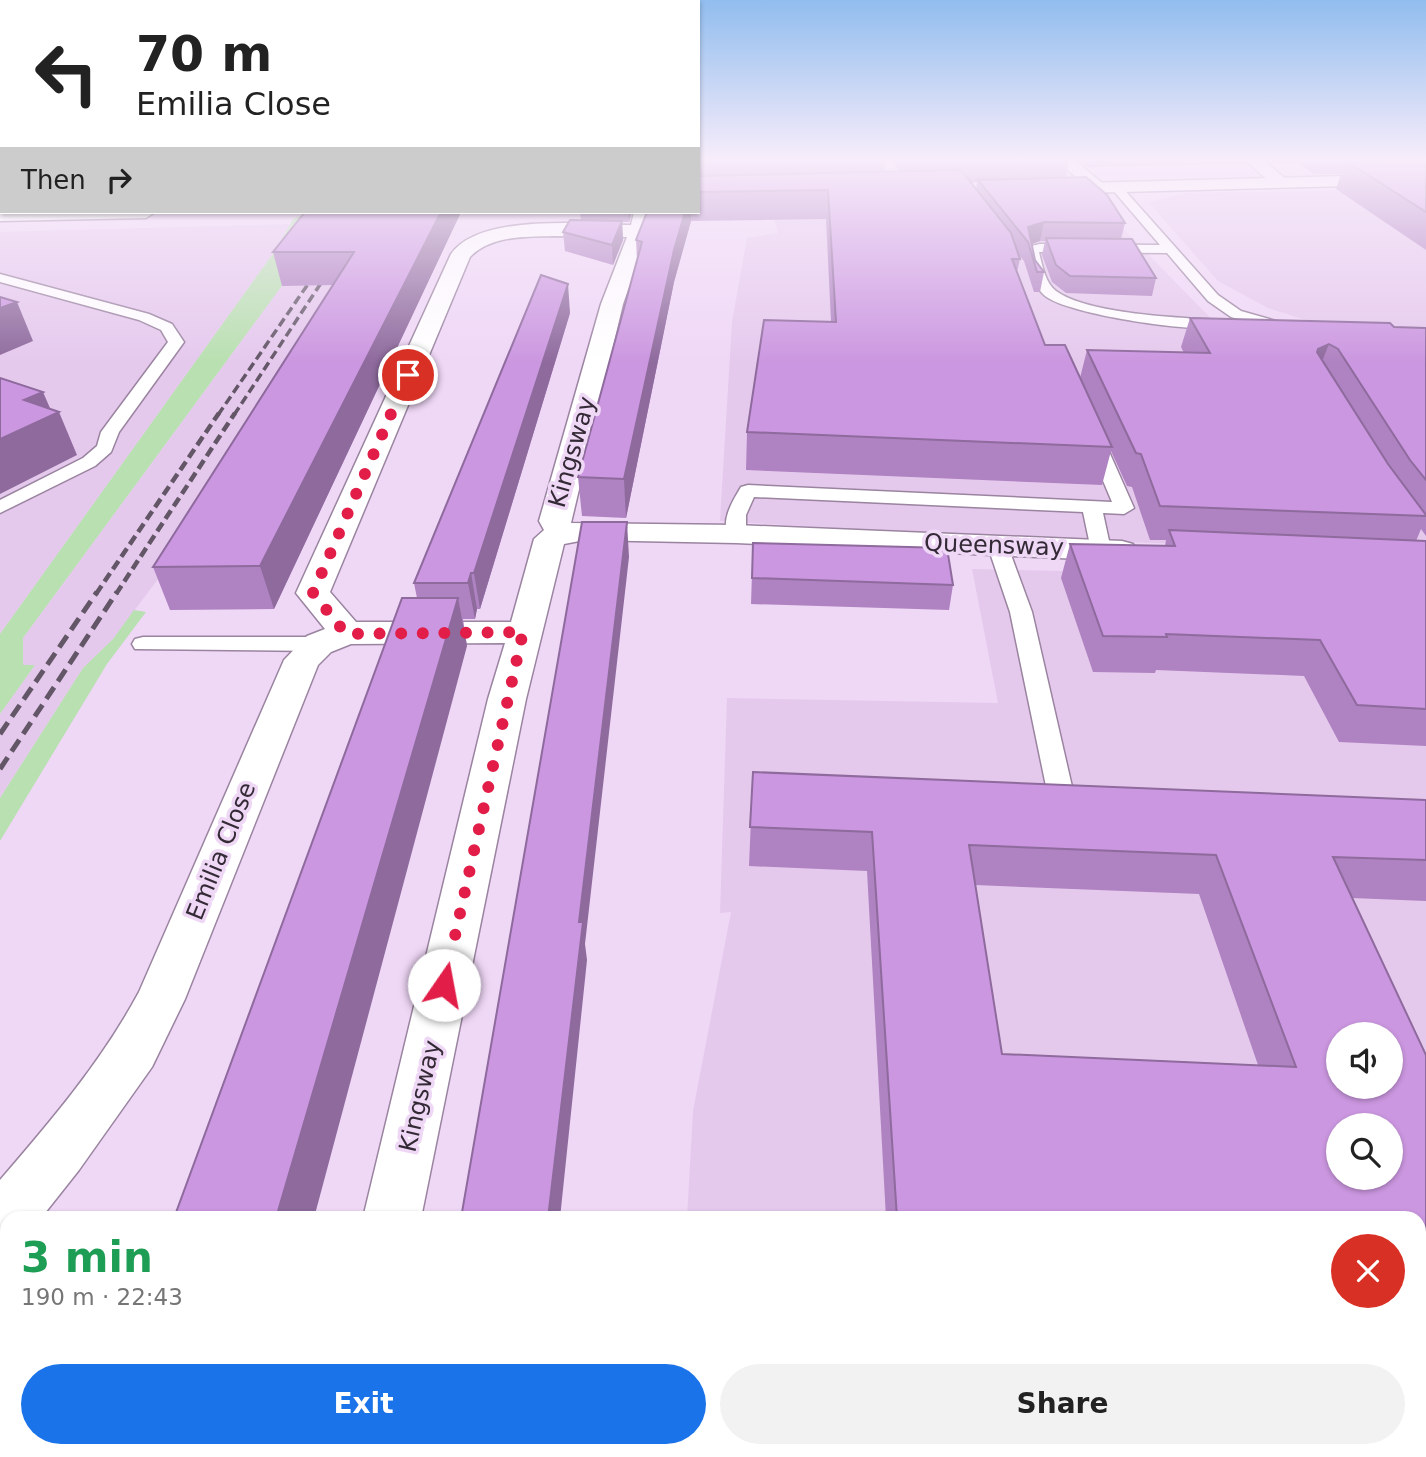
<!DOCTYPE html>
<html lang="en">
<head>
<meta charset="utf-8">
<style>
  body { margin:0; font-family:"DejaVu Sans",sans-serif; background:#f2f2f2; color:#222; height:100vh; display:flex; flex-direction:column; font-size:26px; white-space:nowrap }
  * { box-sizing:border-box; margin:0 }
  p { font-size:23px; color:#767676 }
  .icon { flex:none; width:38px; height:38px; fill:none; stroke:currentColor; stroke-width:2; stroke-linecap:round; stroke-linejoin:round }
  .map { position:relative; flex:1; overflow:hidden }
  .details { position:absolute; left:0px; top:1211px; width:1426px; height:247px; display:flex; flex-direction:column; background:#fff; border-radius:21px 21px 0 0; box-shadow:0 2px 5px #0004 }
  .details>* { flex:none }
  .top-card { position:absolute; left:0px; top:0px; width:700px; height:214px; box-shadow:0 2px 5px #0004; background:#fff; color:#222; overflow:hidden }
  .fabs { position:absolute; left:1326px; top:1022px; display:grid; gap:14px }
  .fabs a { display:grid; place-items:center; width:77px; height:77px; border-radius:50%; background:#fff; box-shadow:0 2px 5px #0004; font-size:35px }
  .pin { position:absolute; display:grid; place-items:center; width:60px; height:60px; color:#fff; margin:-30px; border:4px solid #fff; border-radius:50%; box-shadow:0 2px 7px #0007 }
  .me { position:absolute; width:77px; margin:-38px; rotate:12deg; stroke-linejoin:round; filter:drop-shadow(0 0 5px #0008) }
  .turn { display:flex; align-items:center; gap:24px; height:147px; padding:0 21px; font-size:32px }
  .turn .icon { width:91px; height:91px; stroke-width:2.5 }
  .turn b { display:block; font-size:49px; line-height:60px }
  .then { display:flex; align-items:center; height:66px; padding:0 21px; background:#0003; gap:14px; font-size:26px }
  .round { display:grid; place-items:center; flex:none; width:74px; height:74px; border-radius:37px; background:#f2f2f2 }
  .overview { display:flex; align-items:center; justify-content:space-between; height:119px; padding:0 21px }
  h1 { font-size:42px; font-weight:600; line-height:52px; color:#1e9e55 }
  .button { display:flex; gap:14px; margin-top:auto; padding:14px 21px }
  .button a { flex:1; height:80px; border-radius:42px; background:#1a73e8; color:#fff; font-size:28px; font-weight:600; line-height:80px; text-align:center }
  .button a+a { background:#f2f2f2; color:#222 }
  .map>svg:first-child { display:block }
  .built { fill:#e5c9ed; fill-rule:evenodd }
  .green { fill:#b9e0b1 }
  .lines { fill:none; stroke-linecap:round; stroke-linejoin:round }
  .lane-casing { stroke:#9a84a0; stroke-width:3 }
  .street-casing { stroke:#9a84a0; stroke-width:3 }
  .primary-casing { stroke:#9a84a0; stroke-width:3 }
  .lane { fill:#fff; fill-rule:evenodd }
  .street { fill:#fff; fill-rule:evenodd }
  .primary { fill:#fff; fill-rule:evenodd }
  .rail-far3 { stroke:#635667; stroke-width:2.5; stroke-dasharray:7 3.5; stroke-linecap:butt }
  .rail-far2 { stroke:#635667; stroke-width:3.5; stroke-dasharray:9 4.5; stroke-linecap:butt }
  .rail-far1 { stroke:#635667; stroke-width:4.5; stroke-dasharray:10 5; stroke-linecap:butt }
  .rail { stroke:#635667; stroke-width:5; stroke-dasharray:14 7; stroke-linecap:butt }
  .wall { fill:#af82c1; fill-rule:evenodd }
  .shaded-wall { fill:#8e6a9d }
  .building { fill:#cb97e0; stroke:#8e6a9d; stroke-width:2; fill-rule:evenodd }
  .route { stroke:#e11d48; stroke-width:12; stroke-dasharray:0 21.6 }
  .labels { text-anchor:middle; stroke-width:7; stroke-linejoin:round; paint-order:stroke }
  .street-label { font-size:24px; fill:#342a36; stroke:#efd7f6 }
</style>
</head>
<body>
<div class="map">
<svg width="1426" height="1457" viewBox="0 0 1426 1457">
  <rect width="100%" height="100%" fill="#efd7f6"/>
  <g class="built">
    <path d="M1426,189V329L1328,327L1268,308L1218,281L1149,203L1184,193Z"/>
    <path d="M1094,199L1237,345L1426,348V553L965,536L720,521L732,322L747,238L778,233L769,200Z"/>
    <path d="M347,212H378L197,527L113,639L83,668L0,798V714L34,666L23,665V638L320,234Z"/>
    <path d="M290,224L277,248L0,634V232Z"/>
    <path d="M972,569L1426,579V1457H675V1451H1419V1218H687L693,1111L731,912L720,913L727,698L998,703ZM1339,1034H1391V1087H1339ZM1339,1125H1391V1178H1339Z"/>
  </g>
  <g class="green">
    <path d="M304,214L320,234L23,638V665H35L0,714V634L277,248L293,219Z"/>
    <path d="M134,610L146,612L107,664L0,841V798L83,668L113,639Z"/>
  </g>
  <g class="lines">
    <g class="lane-casing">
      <g id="lane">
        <path d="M1112,185H1120L1218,295L1241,311L1290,325L1292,328L1290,331L1285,332L1231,317L1208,301L1167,253L1039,252C1042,264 1045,283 1056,291C1087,314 1181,318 1220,320L1225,321L1227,324L1225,327C1198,334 1064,314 1044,295C1032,284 1030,265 1026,250L1027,247L1040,244L1160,245L1112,189Z"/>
        <path d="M0,274L149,314L172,324L184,342L119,432L111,452L95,466L0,513V500L83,458L97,446L101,432L168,342L161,330L139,320L0,282Z"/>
        <path d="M1094,433L1103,438L1134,508L1124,514L1103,513L1111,550L1108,554H1094L1091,550L1083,512L754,497L746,515V534L743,538H729C720,521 732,502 741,487L748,485L1112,502L1085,438Z"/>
        <path d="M997,538L1004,540L1007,544L1032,612L1073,791L1069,798L1060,800L1051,798L1047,791L1010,612L987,544L990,540Z"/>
        <path d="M143,637H319L327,639L330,644L327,649L319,651L135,649L132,644L135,639Z"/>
      </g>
    </g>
    <g class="street-casing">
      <g id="street">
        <path d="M1055,159H1073L1107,187L1098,192L1092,191Z"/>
        <path d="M1244,159H1262L1289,182L1286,186H1274Z"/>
        <path d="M0,193H2L0,205Z"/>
        <path d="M634,212H652L649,231L623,304L571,523L736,525L1122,541L1133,544L1138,551L1133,558L1122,561L736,543L585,540L564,544L526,699L421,1218H363L488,699L505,643L351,644L331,652L318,665L185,999L152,1067L79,1170L41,1218H7V1250L0,1253V1180C51,1121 102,1061 139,992L284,660L307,636L325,629L296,593L451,254C480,213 585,224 631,225ZM553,236L627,237L601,304L539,521L544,530L534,539L511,622H356L330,592L470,257C491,235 526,237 553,236Z"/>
        <path d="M305,1451H371L369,1457H303Z"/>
      </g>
    </g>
    <g class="primary-casing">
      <g id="primary">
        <path d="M1426,174V184L1047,194L1038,189L1047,184Z"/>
        <path d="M0,209L2,212H155L146,218L0,221Z"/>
      </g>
    </g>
    <use href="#lane" class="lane"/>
    <use href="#street" class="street"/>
    <use href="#primary" class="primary"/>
    <g class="rail-far3">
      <path d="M315,273L318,269"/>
      <path d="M328,273L330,270"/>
    </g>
    <g class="rail-far2">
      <path d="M218,415L317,271"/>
      <path d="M234,415L329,271"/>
    </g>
    <g class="rail-far1">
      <path d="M96,594L219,413"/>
      <path d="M116,594L235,413"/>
    </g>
    <g class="rail">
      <path d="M0,734L97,592"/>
      <path d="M0,769L117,592"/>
    </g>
  </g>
  <g class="wall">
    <path d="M698,159H885L884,172H899L892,159H1069L1066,178L1125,223L1121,239L1156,278L1152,296L1066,293L1052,282L1042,255L1045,241H1040L1032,244L1035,260L1044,272L1040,292H1034L1024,261L1017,253L1020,259L1017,272L1045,345L1080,378L1087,350L1184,353L1181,347L1190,318L1426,328V536L1421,529L1416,541H1426V746L1339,742L1304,676L1156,670L1155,673L1093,672L1061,578L1070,544L1165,546L1166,540H1150L1132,487L1127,486L1111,451L1102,485L746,470L747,432L831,321L826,219L691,221L674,282L626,518L582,516L578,477L637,260L636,240L647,212H698ZM977,182L976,189L971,183Z"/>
    <path d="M1076,159H1247L1245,164L1087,167Z"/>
    <path d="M1265,159H1426V250L1336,189L1341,174H1314L1298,163H1271Z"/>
    <path d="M305,212H461L274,609L170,610L153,567L333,285L282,286L273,252Z"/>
    <path d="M580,212H632L629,222H622L623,240L613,265L565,251L563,232L581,220Z"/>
    <path d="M570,313L480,609H477L475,619H463L467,646L417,598L414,583Z"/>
    <path d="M753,543L953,585L949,610L751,604Z"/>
    <path d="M753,772L1426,800V901L1352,898L1426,1055V1457H1409L1406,1451H1419V1218H886L867,871L749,866ZM975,885L1199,894L1258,1065L1002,1054Z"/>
    <path d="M900,1451H1041L1042,1457H900Z"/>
  </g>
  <g class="shaded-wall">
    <path d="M441,212H461L274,609L260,566Z"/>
    <path d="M628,212H632L629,222Z"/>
    <path d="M685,212H691V221L674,282L626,518L624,479L674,250Z"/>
    <path d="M622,221L623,240L613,265L612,245Z"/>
    <path d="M1044,222L1040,241L1029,245L1028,227Z"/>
    <path d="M568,284L570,313L480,609L474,573Z"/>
    <path d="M17,302L33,341L0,355V308Z"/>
    <path d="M1329,344L1317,374L1307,379L1318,349Z"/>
    <path d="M43,392L53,415L59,412L77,455L0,494V439L24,400Z"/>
    <path d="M627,522L629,557L585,944L587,960L560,1218H548L579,922Z"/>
    <path d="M471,573L477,609L475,619L468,583Z"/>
    <path d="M458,598L467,646L314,1218H276Z"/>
    <path d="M208,1451H251L249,1457H206Z"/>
    <path d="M522,1451H534V1457H521Z"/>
  </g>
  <g class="building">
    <path d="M698,159H817L698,162Z"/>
    <path d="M1426,159V212L1346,161Z"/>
    <path d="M961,170L1011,233L1020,259H1012L1045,345H1065L1112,447L747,432L764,320L836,322L828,190L698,192V176Z"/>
    <path d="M1086,177L1107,195L1125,223L1044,222L1028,227L1035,260L1044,272H1037L1028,242L978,180Z"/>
    <path d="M305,212H441L260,566L153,567L354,252H273Z"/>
    <path d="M647,212H685L674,250L624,479L578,477L642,242L636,240Z"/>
    <path d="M570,220L622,221L612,245L563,232Z"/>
    <path d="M1046,238L1132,239L1156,278L1070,276L1056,265Z"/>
    <path d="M541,275L568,284L474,573H471L468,583H414Z"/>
    <path d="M0,297L17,302L0,308Z"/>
    <path d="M1190,318L1390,323L1394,327L1426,328V480L1410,460L1338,349L1329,344L1318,349L1317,352L1388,464L1426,515V516L1160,506L1141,454L1136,453L1087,350L1210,353Z"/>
    <path d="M0,378L43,392L24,400L59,412L0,439Z"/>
    <path d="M582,522H627L579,922H583L548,1218H461Z"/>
    <path d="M1169,530L1426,541V709L1357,705L1320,640L1166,634L1167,637L1103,636L1070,544L1175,546Z"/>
    <path d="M753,543L947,548L953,585L752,578Z"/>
    <path d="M402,598H458L276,1218H174Z"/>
    <path d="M753,772L1426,800V860L1333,857L1426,1055V1374L1419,1356V1218H1089L1007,1214L1008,1218H897L872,832L750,827ZM969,845L1216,855L1296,1067L1002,1054ZM1339,1034H1391V1087H1339ZM1339,1125H1391V1178H1339Z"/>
    <path d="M88,1451H208L206,1457H86Z"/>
    <path d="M420,1451H522L521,1457H419Z"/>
    <path d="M912,1451H1041L1042,1457H912Z"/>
  </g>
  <linearGradient id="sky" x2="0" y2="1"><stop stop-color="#91bdee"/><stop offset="0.44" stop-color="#f8edfb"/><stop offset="1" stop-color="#f8edfb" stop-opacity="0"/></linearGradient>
  <rect width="1426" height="363" fill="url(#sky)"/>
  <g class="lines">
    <path class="route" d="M408,375L313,593L346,634L523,632L444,985"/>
  </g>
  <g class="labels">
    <g class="street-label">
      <text transform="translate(572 452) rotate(-74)" y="8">Kingsway</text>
      <text transform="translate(994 545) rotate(2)" y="8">Queensway</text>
      <text transform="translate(221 851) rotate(-68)" y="8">Emilia Close</text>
      <text transform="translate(420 1096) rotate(-77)" y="8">Kingsway</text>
    </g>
  </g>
</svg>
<div class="fabs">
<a><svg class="icon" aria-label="sound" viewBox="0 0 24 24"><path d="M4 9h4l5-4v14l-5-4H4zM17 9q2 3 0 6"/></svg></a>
<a><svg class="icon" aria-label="search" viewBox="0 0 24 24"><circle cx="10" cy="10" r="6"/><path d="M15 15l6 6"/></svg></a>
</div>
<div class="pin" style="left:408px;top:375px;background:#d93025"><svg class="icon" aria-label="arrive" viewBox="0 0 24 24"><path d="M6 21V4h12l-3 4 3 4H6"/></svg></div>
<svg class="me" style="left:444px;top:985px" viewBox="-20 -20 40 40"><circle r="19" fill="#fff"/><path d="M0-13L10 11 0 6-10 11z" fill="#e11d48"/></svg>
<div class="top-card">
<div class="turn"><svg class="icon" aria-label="left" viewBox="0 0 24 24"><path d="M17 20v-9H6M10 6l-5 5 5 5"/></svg><div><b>70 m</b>Emilia Close</div></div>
<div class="then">Then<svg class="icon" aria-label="right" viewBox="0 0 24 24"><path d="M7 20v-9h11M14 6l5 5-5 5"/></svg></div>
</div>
<section class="details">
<div class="overview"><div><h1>3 min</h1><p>190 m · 22:43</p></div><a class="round" style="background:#d93025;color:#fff"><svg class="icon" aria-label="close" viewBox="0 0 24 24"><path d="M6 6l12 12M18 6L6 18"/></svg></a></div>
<div class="button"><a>Exit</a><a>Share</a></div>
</section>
</div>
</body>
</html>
